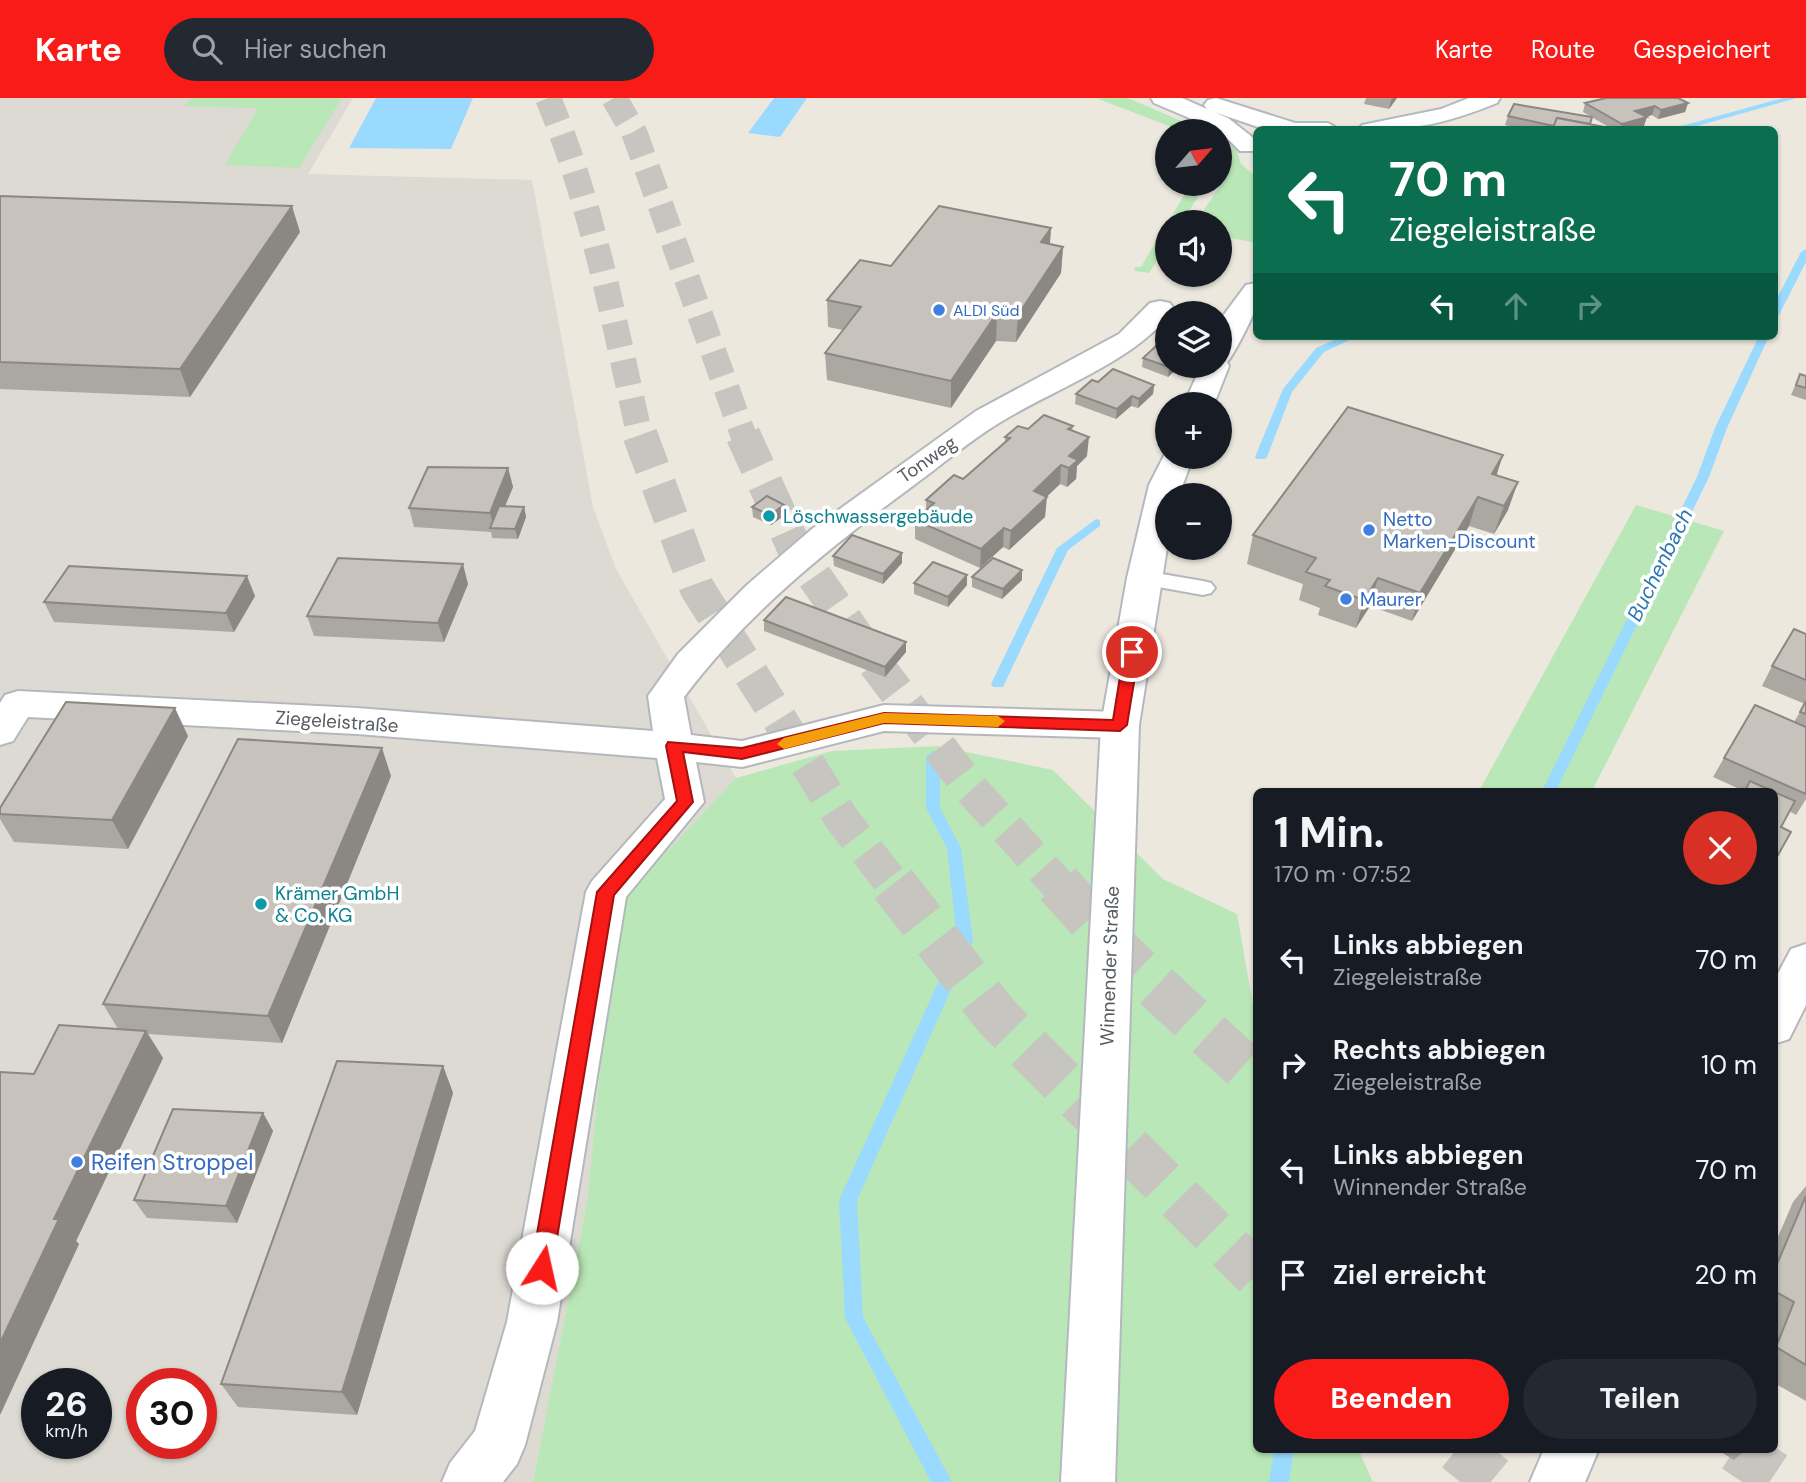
<!DOCTYPE html>
<html lang="de">
<head>
<meta charset="utf-8">
<style>
  body { margin:0; font-family:"DM Sans",sans-serif; background:#242831; color:#f1f3f6; height:100vh; display:flex; flex-direction:column; font-size:26px; white-space:nowrap }
  * { box-sizing:border-box; margin:0 }
  p { font-size:23px; color:#9ea1a6 }
  .icon { flex:none; width:38px; height:38px; fill:none; stroke:currentColor; stroke-width:2; stroke-linecap:round; stroke-linejoin:round }
  .map { position:relative; flex:1; overflow:hidden }
  .panel { position:absolute; left:1253px; top:690px; width:525px; height:665px; display:flex; flex-direction:column; background:#171b24; border-radius:10px; box-shadow:0 2px 5px #0004 }
  .panel>* { flex:none }
  .top-card { position:absolute; left:1253px; top:28px; width:525px; height:214px; border-radius:10px; box-shadow:0 2px 5px #0004; background:#0b6e4f; color:#fff; overflow:hidden }
  .needle { width:46px; rotate:62deg }
  .tools { position:absolute; left:1155px; top:21px; display:grid; gap:14px }
  .tools a { display:grid; place-items:center; width:77px; height:77px; border-radius:50%; background:#171b24; box-shadow:0 2px 5px #0004; font-size:35px }
  .speed { position:absolute; left:21px; top:1270px; display:flex; gap:14px; font-size:35px; font-weight:700; text-align:center }
  .speed>* { display:grid; place-content:center; width:91px; height:91px; border-radius:50%; background:#171b24; box-shadow:0 2px 5px #0004; line-height:1 }
  .speed small { font-size:18px; font-weight:400 }
  .speed .limit { border:10px solid #d22; background:#fff; color:#111 }
  .pin { position:absolute; display:grid; place-items:center; width:60px; height:60px; color:#fff; margin:-30px; border:4px solid #fff; border-radius:50%; box-shadow:0 2px 7px #0007 }
  .me { position:absolute; width:77px; margin:-38px; rotate:10deg; stroke-linejoin:round; filter:drop-shadow(0 0 5px #0008) }
  .turn { display:flex; align-items:center; gap:24px; height:147px; padding:0 21px; font-size:32px }
  .turn .icon { width:91px; height:91px; stroke-width:2.5 }
  .turn b { display:block; font-size:49px; line-height:60px }
  .lanes { display:flex; align-items:center; height:66px; padding:0 21px; background:#0003; justify-content:center; gap:35px; direction:ltr }
  .lanes .off { opacity:.35 }
  .round { display:grid; place-items:center; flex:none; width:74px; height:74px; border-radius:37px; background:#242831 }
  .overview { display:flex; align-items:center; justify-content:space-between; height:119px; padding:0 21px }
  h1 { font-size:42px; font-weight:700; line-height:52px }
  .button { display:flex; gap:14px; margin-top:auto; padding:14px 21px }
  .button a { flex:1; height:80px; border-radius:42px; background:#f81b18; color:#fff; font-size:28px; font-weight:700; line-height:80px; text-align:center }
  .button a+a { background:#242831; color:#f1f3f6 }
  ul { padding:0; list-style:none }
  li { display:flex; align-items:center; gap:21px; height:105px; padding:0 21px }
  li div { flex:1 }
  li b { display:block; font-size:26px }
  li em { font-style:normal }
  header { display:flex; align-items:center; gap:42px; box-sizing:border-box; height:98px; padding:0 35px; background:#f81b18; color:#fff }
  header strong { font-size:33px }
  nav { display:flex; gap:38px; margin-inline-start:auto; font-size:24px }
  .search { width:490px; height:63px; background:#242831; display:flex; align-items:center; gap:18px; box-sizing:border-box; padding:0 24px; border-radius:38px; color:#9ea1a6; font-size:26px }
  .map>svg:first-child { display:block }
  .industrial { fill:#dcdad3; fill-rule:evenodd }
  .green { fill:#bae7b7 }
  .water { fill:#9bdaff }
  .lines { fill:none; stroke-linecap:round; stroke-linejoin:round }
  .stream { fill:#9bdaff; fill-rule:evenodd }
  .highway-tunnel-far2 { stroke:#c7c5bf; stroke-width:26; stroke-dasharray:26 13; stroke-linecap:butt }
  .highway-tunnel-far1 { stroke:#c7c5bf; stroke-width:35; stroke-dasharray:35 18; stroke-linecap:butt }
  .highway-tunnel { stroke:#c7c5bf; stroke-width:47; stroke-dasharray:47 24; stroke-linecap:butt }
  .lane-casing { stroke:#b4b8bd; stroke-width:4 }
  .street-casing { stroke:#b4b8bd; stroke-width:4 }
  .secondary-casing { stroke:#b4b9bf; stroke-width:4 }
  .lane { fill:#fff; fill-rule:evenodd }
  .street { fill:#fff; fill-rule:evenodd }
  .secondary { fill:#fff; fill-rule:evenodd }
  .wall { fill:#aba7a1 }
  .shaded-wall { fill:#8b8883 }
  .building { fill:#c7c2bb; stroke:#8b8883; stroke-width:2 }
  .route { fill:#f81b18; stroke:#a11210; stroke-width:2 }
  .slow { fill:#f59e0b }
  .shop-dot { fill:#3f7fe0; stroke:#fff; stroke-width:2.5 }
  .culture-dot { fill:#0f9aa8; stroke:#fff; stroke-width:2.5 }
  .labels { text-anchor:middle; stroke-width:7; stroke-linejoin:round; paint-order:stroke }
  .far-shop-label { font-size:16px; fill:#366cbe; stroke:#fff; text-anchor:start }
  .street-label { font-size:19px; fill:#575c61; stroke:#fff }
  .culture-label { font-size:19px; fill:#0d838f; stroke:#fff; text-anchor:start }
  .shop-label { font-size:19px; fill:#366cbe; stroke:#fff; text-anchor:start }
  .water-label { font-size:21px; font-style:italic; fill:#2f76b0; stroke:#fff }
  .near-shop-label { font-size:23px; fill:#366cbe; stroke:#fff; text-anchor:start }
</style>
</head>
<body>
<header>
<strong>Karte</strong>
<div class="search"><svg class="icon" aria-label="search" viewBox="0 0 24 24"><circle cx="10" cy="10" r="6"/><path d="M15 15l6 6"/></svg>Hier suchen</div>
<nav><a>Karte</a><a>Route</a><a>Gespeichert</a></nav>
</header>
<div class="map">
<svg width="1806" height="1384" viewBox="0 0 1806 1384">
  <rect width="100%" height="100%" fill="#ece8de"/>
  <path class="industrial" d="M0,0H353L308,76L532,82L593,409L616,471L736,680L624,800L601,962L587,1104L533,1384H0ZM37,1286H96V1346H37ZM142,1286H201V1346H142Z"/>
  <g class="green">
    <path d="M191,0H342L299,70L225,67L258,10L184,8Z"/>
    <path d="M1096,0H1128L1204,33H1182Z"/>
    <path d="M1221,30L1236,49L1241,66L1256,79V145L1220,138V124H1196C1212,98 1251,56 1216,32Z"/>
    <path d="M1191,86H1206L1182,124H1168Z"/>
    <path d="M1167,125V147L1149,175L1135,173L1134,169H1141Z"/>
    <path d="M1636,407L1724,433L1592,693H1479Z"/>
    <path d="M938,648L1053,672L1163,781L1237,816L1256,924V1351H1358L1373,1384H533L587,1104L601,962L624,799L736,680L832,653Z"/>
  </g>
  <g class="water">
    <path d="M376,0H473L451,51L349,50Z"/>
    <path d="M774,0H807L780,39L748,35Z"/>
  </g>
  <g class="lines">
    <g class="stream">
      <path d="M1783,0H1797L1683,32H1667Z"/>
      <path d="M1806,151V164L1779,217L1774,220V206L1801,154Z"/>
      <path d="M1344,238H1358L1324,254L1292,294L1267,359L1265,361H1257L1255,359L1283,291L1316,250Z"/>
      <path d="M1759,238H1769L1727,330L1709,379L1556,693H1542L1697,379L1715,330Z"/>
      <path d="M1096,421L1100,422V428L1068,452L1003,589H993L991,586L1057,450Z"/>
      <path d="M933,653L940,658V710L961,750L973,843L857,1102L863,1219L952,1384H931L845,1220L839,1102L957,843L947,750L926,710V658Z"/>
      <path d="M1274,1351H1294L1289,1384H1269Z"/>
    </g>
    <g class="highway-tunnel-far2">
      <path d="M548,0C593,108 614,225 640,339"/>
      <path d="M614,0L634,34L744,339"/>
    </g>
    <g class="highway-tunnel-far1">
      <path d="M640,337L697,490L842,721L894,788"/>
      <path d="M743,337L794,449L871,560L971,691L1059,788"/>
    </g>
    <g class="highway-tunnel">
      <path d="M893,786L997,919L1256,1177"/>
      <path d="M1058,786L1124,859L1256,980"/>
      <path d="M1457,1351L1497,1384"/>
      <path d="M1735,1351L1785,1384"/>
    </g>
    <g class="lane-casing">
      <path id="lane" d="M1144,473L1203,483L1211,485L1215,490L1211,495L1203,497L1136,485L1132,480L1136,475Z"/>
    </g>
    <g class="street-casing">
      <g id="street">
        <path d="M1160,203L1170,205L1174,211C1135,264 1057,289 999,325C969,343 942,367 914,387C830,449 747,515 684,599L691,637L742,643L884,607L1120,614L1133,618L1139,627L1133,636L1120,640L884,633L742,669L696,664L704,704L626,799L557,1224L525,1347L517,1366L503,1384H442L450,1365L475,1333L507,1224L586,794L592,783L665,701L657,660L357,636L28,619L13,643L0,647V605L5,597L18,593L357,610L653,633L648,598L678,556L747,487L812,431L976,313L1119,236L1150,205Z"/>
        <path d="M1806,846V907L1789,941L1774,946V883L1791,851Z"/>
        <path d="M1544,1351H1599L1585,1384H1530Z"/>
      </g>
    </g>
    <g class="secondary-casing">
      <g id="secondary">
        <path d="M1151,0H1182L1207,11L1204,7L1208,2L1216,0L1295,25H1328L1340,32H1267L1214,14L1228,20L1256,42V53H1240L1220,33L1154,5Z"/>
        <path d="M1469,0H1500L1497,5C1445,26 1415,32 1358,32L1362,27L1441,11Z"/>
        <path d="M1256,185C1257,191 1258,201 1256,208C1256,214 1231,262 1227,264L1229,268L1214,306H1184L1201,268H1220V222L1246,187Z"/>
        <path d="M1167,352V359H1193L1179,397H1167V450L1139,627L1115,1384H1061L1101,627L1127,480L1149,387Z"/>
      </g>
    </g>
    <use href="#lane" class="lane"/>
    <use href="#street" class="street"/>
    <use href="#secondary" class="secondary"/>
  </g>
  <g class="wall">
    <path d="M1366,0H1397L1389,11L1364,6Z"/>
    <path d="M1585,5H1688L1685,14L1658,21L1652,17L1645,19L1644,28L1631,32H1614L1583,14Z"/>
    <path d="M1508,18L1590,26L1610,32H1527L1505,27Z"/>
    <path d="M0,98L300,134L190,299L0,291Z"/>
    <path d="M1051,130L1050,146L1063,149L1061,175L1016,244L996,243L951,310L827,282L825,255L843,232L828,229L827,202L891,168Z"/>
    <path d="M1143,260L1167,268H1180L1168,279L1142,269Z"/>
    <path d="M1800,276L1806,278V302L1791,297Z"/>
    <path d="M1098,284L1154,287L1153,296L1138,310L1131,308L1116,321L1075,306L1076,296Z"/>
    <path d="M1073,328L1072,333L1087,358L1077,368L1076,381L1067,389L1060,386L1046,399L1045,419L1009,452L1003,449L980,470L915,441V422L926,413V402L963,381L1005,344V339L1028,331Z"/>
    <path d="M508,370L513,389L505,408L524,409L526,419L518,441L492,440L491,434L414,429L409,410Z"/>
    <path d="M1496,377L1508,412L1494,436L1469,428L1412,523L1370,508L1356,530L1318,517L1320,510L1299,502L1303,486L1247,466L1253,437Z"/>
    <path d="M752,409L785,417L771,427L753,419Z"/>
    <path d="M833,458L902,465L883,486L834,468Z"/>
    <path d="M967,477V487L948,509L914,496V485Z"/>
    <path d="M972,479L1022,482L1002,501L972,489Z"/>
    <path d="M468,486L444,544L314,538L307,518Z"/>
    <path d="M255,498L234,534L54,524L44,504Z"/>
    <path d="M764,522L906,544V554L885,579L764,533Z"/>
    <path d="M1806,536V701L1796,717L1789,713L1781,729L1791,734L1774,763V693H1744L1713,679L1724,660L1794,624L1805,606L1762,588L1772,568Z"/>
    <path d="M188,638L128,751L14,744L0,721V710Z"/>
    <path d="M391,678L282,945L148,936L163,960L76,1143L79,1146L0,1317L118,931L103,906Z"/>
    <path d="M443,968L453,995L357,1317L238,1309L221,1286Z"/>
    <path d="M263,1015L273,1033L237,1125L147,1120L134,1102Z"/>
    <path d="M1806,1088V1303L1774,1285V1148L1793,1104Z"/>
    <path d="M1716,1351H1744L1742,1355L1734,1362Z"/>
  </g>
  <g class="shaded-wall">
    <path d="M1393,0H1397L1389,11L1391,2Z"/>
    <path d="M1688,5L1685,14L1658,21L1661,12Z"/>
    <path d="M1655,8L1652,17L1633,22L1635,13Z"/>
    <path d="M1647,19L1644,28L1631,32H1620L1622,26Z"/>
    <path d="M292,108L300,134L190,299L180,271Z"/>
    <path d="M1051,130L1049,156L1041,144Z"/>
    <path d="M1063,149L1061,175L1016,244L1018,217Z"/>
    <path d="M997,215L996,243L951,310V283Z"/>
    <path d="M1171,268H1180L1168,279L1169,269Z"/>
    <path d="M1154,287L1153,296L1138,310L1139,301Z"/>
    <path d="M1132,298L1131,308L1116,321L1117,311Z"/>
    <path d="M1089,339L1087,358L1077,368L1076,381L1067,389L1069,358Z"/>
    <path d="M1503,357L1494,385L1483,404L1492,376Z"/>
    <path d="M1061,367L1060,386L1032,413L1034,393Z"/>
    <path d="M508,370L513,389L496,430H494L490,415Z"/>
    <path d="M1518,384L1508,412L1494,436L1504,408Z"/>
    <path d="M1047,399L1045,419L1009,452L1011,433Z"/>
    <path d="M1478,399L1469,428L1412,523L1420,495Z"/>
    <path d="M784,407L785,417L771,427L770,417Z"/>
    <path d="M524,409L526,419L518,441L515,431Z"/>
    <path d="M1004,430L1003,449L980,470L981,451Z"/>
    <path d="M902,455V465L883,486V476Z"/>
    <path d="M463,466L468,486L444,544L438,525Z"/>
    <path d="M1022,472V482L1002,501L1003,491Z"/>
    <path d="M967,477V487L948,509V499Z"/>
    <path d="M247,478L255,498L234,534L226,515Z"/>
    <path d="M1378,480L1370,508L1356,530L1364,502Z"/>
    <path d="M906,544V554L885,579V569Z"/>
    <path d="M175,610L188,638L128,751L112,722Z"/>
    <path d="M382,650L391,678L282,945L268,918Z"/>
    <path d="M146,933L163,960L76,1143L79,1146L0,1317V1245L54,1121Z"/>
    <path d="M443,968L453,995L357,1317L342,1294Z"/>
    <path d="M263,1015L273,1033L237,1125L226,1108Z"/>
  </g>
  <g class="building">
    <path d="M1606,0H1678L1688,5L1661,12L1655,8L1635,13L1647,19L1622,26L1585,5Z"/>
    <path d="M1514,6L1592,19L1590,26L1557,20L1554,28L1508,18Z"/>
    <path d="M1557,20L1610,30V32H1552Z"/>
    <path d="M0,98L292,108L180,271L0,264Z"/>
    <path d="M939,108L1051,130L1041,144L1063,149L1018,217L997,215L951,283L825,255L861,209L827,202L860,162L891,168Z"/>
    <path d="M1157,247L1167,250V268H1171L1169,269L1143,260Z"/>
    <path d="M1113,271L1154,287L1139,301L1132,298L1117,311L1076,296L1092,282L1098,284Z"/>
    <path d="M1800,276L1806,278V290L1796,287Z"/>
    <path d="M1348,309L1503,357L1492,376L1518,384L1504,408L1478,399L1420,495L1378,480L1364,502L1325,488L1330,482L1306,474L1316,460L1253,437Z"/>
    <path d="M1044,317L1073,328L1068,331L1089,339L1069,358L1078,362L1069,370L1061,367L1034,393L1047,399L1011,433L1004,430L981,451L915,422L934,405L926,402L954,377L963,381L1010,340L1005,339L1018,328L1028,331Z"/>
    <path d="M428,369L508,370L490,415L409,410Z"/>
    <path d="M767,398L784,407L770,417L752,409Z"/>
    <path d="M499,408L524,409L515,431L490,430Z"/>
    <path d="M852,437L902,455L883,476L833,458Z"/>
    <path d="M338,460L463,466L438,525L307,518Z"/>
    <path d="M993,460L1022,472L1003,491L972,479Z"/>
    <path d="M933,464L967,477L948,499L914,485Z"/>
    <path d="M69,468L247,478L226,515L44,504Z"/>
    <path d="M786,499L906,544L885,569L764,522Z"/>
    <path d="M1794,531L1806,536V582L1772,568Z"/>
    <path d="M1806,603V616L1800,614Z"/>
    <path d="M66,604L175,610L112,722L0,716V710Z"/>
    <path d="M1755,607L1806,629V696L1724,660Z"/>
    <path d="M238,641L382,650L268,918L103,906Z"/>
    <path d="M1750,683L1772,693H1745Z"/>
    <path d="M1774,694L1795,703L1781,729L1791,734L1778,757L1774,755Z"/>
    <path d="M59,927L146,933L54,1121H59L0,1245V974L34,976Z"/>
    <path d="M337,963L443,968L342,1294L221,1286Z"/>
    <path d="M173,1011L263,1015L226,1108L134,1102Z"/>
    <path d="M1806,1098V1267L1776,1249L1794,1204L1774,1193V1173Z"/>
  </g>
  <path class="route" d="M1132,549L1139,554L1127,627L1120,633L884,625L742,661L683,654L693,704L614,797L552,1170L549,1177L542,1179L534,1177L531,1170L597,794L677,703L666,648L668,644L742,650L884,615L1113,622L1124,554Z"/>
  <path class="slow" d="M884,615L998,618L1005,623L998,629L884,625L784,651L777,646L784,640Z"/>
  <g class="shop-dot">
    <circle cx="939" cy="212" r="7"/>
    <circle cx="1369" cy="432" r="7"/>
    <circle cx="1346" cy="501" r="7"/>
    <circle cx="77" cy="1064" r="7"/>
  </g>
  <g class="culture-dot">
    <circle cx="769" cy="418" r="7"/>
    <circle cx="261" cy="806" r="7"/>
  </g>
  <g class="labels">
    <g class="far-shop-label">
      <text x="953" y="218">ALDI Süd</text>
    </g>
    <g class="street-label">
      <text transform="translate(927 361) rotate(-35)" y="7">Tonweg</text>
      <text transform="translate(337 623) rotate(4)" y="7">Ziegeleistraße</text>
      <text transform="translate(1109 868) rotate(-88)" y="7">Winnender Straße</text>
    </g>
    <g class="culture-label">
      <text x="783" y="425">Löschwassergebäude</text>
      <text x="275" y="802">Krämer GmbH<tspan x="275" dy="22">&amp; Co. KG</tspan></text>
    </g>
    <g class="shop-label">
      <text x="1383" y="428">Netto<tspan x="1383" dy="22">Marken-Discount</tspan></text>
      <text x="1360" y="508">Maurer</text>
    </g>
    <g class="water-label">
      <text transform="translate(1660 467) rotate(-64)" y="7">Buchenbach</text>
    </g>
    <g class="near-shop-label">
      <text x="91" y="1072">Reifen Stroppel</text>
    </g>
  </g>
</svg>
<div class="tools">
<a><svg class="needle" viewBox="-14 -14 28 28"><path d="M0-13l5 13h-10z" fill="#e53935"/><path d="M0 13l5-13h-10z" fill="#9ea1a6"/></svg></a>
<a><svg class="icon" aria-label="sound" viewBox="0 0 24 24"><path d="M4 9h4l5-4v14l-5-4H4zM17 9q2 3 0 6"/></svg></a>
<a><svg class="icon" aria-label="layers" viewBox="0 0 24 24"><path d="M12 4l9 5-9 5-9-5zM3 14l9 5 9-5"/></svg></a>
<a>+</a>
<a>−</a>
</div>
<div class="speed"><div>26<small>km/h</small></div><div class="limit">30</div></div>
<div class="pin" style="left:1132px;top:554px;background:#d93025"><svg class="icon" aria-label="arrive" viewBox="0 0 24 24"><path d="M6 21V4h12l-3 4 3 4H6"/></svg></div>
<svg class="me" style="left:542px;top:1170px" viewBox="-20 -20 40 40"><circle r="19" fill="#fff"/><path d="M0-13L10 11 0 6-10 11z" fill="#f81b18"/></svg>
<div class="top-card">
<div class="turn"><svg class="icon" aria-label="left" viewBox="0 0 24 24"><path d="M17 20v-9H6M10 6l-5 5 5 5"/></svg><div><b>70 m</b>Ziegeleistraße</div></div>
<div class="lanes"><svg class="icon" aria-label="left" viewBox="0 0 24 24"><path d="M17 20v-9H6M10 6l-5 5 5 5"/></svg><svg class="icon off" aria-label="ahead" viewBox="0 0 24 24"><path d="M12 20V5M6 11l6-6 6 6"/></svg><svg class="icon off" aria-label="right" viewBox="0 0 24 24"><path d="M7 20v-9h11M14 6l5 5-5 5"/></svg></div>
</div>
<section class="panel">
<div class="overview"><div><h1>1 Min.</h1><p>170 m · 07:52</p></div><a class="round" style="background:#d93025;color:#fff"><svg class="icon" aria-label="close" viewBox="0 0 24 24"><path d="M6 6l12 12M18 6L6 18"/></svg></a></div>
<ul>
<li><svg class="icon" aria-label="left" viewBox="0 0 24 24"><path d="M17 20v-9H6M10 6l-5 5 5 5"/></svg><div><b>Links abbiegen</b><p>Ziegeleistraße</p></div><em>70 m</em></li>
<li><svg class="icon" aria-label="right" viewBox="0 0 24 24"><path d="M7 20v-9h11M14 6l5 5-5 5"/></svg><div><b>Rechts abbiegen</b><p>Ziegeleistraße</p></div><em>10 m</em></li>
<li><svg class="icon" aria-label="left" viewBox="0 0 24 24"><path d="M17 20v-9H6M10 6l-5 5 5 5"/></svg><div><b>Links abbiegen</b><p>Winnender Straße</p></div><em>70 m</em></li>
<li><svg class="icon" aria-label="arrive" viewBox="0 0 24 24"><path d="M6 21V4h12l-3 4 3 4H6"/></svg><div><b>Ziel erreicht</b></div><em>20 m</em></li>
</ul>
<div class="button"><a>Beenden</a><a>Teilen</a></div>
</section>
</div>
</body>
</html>
